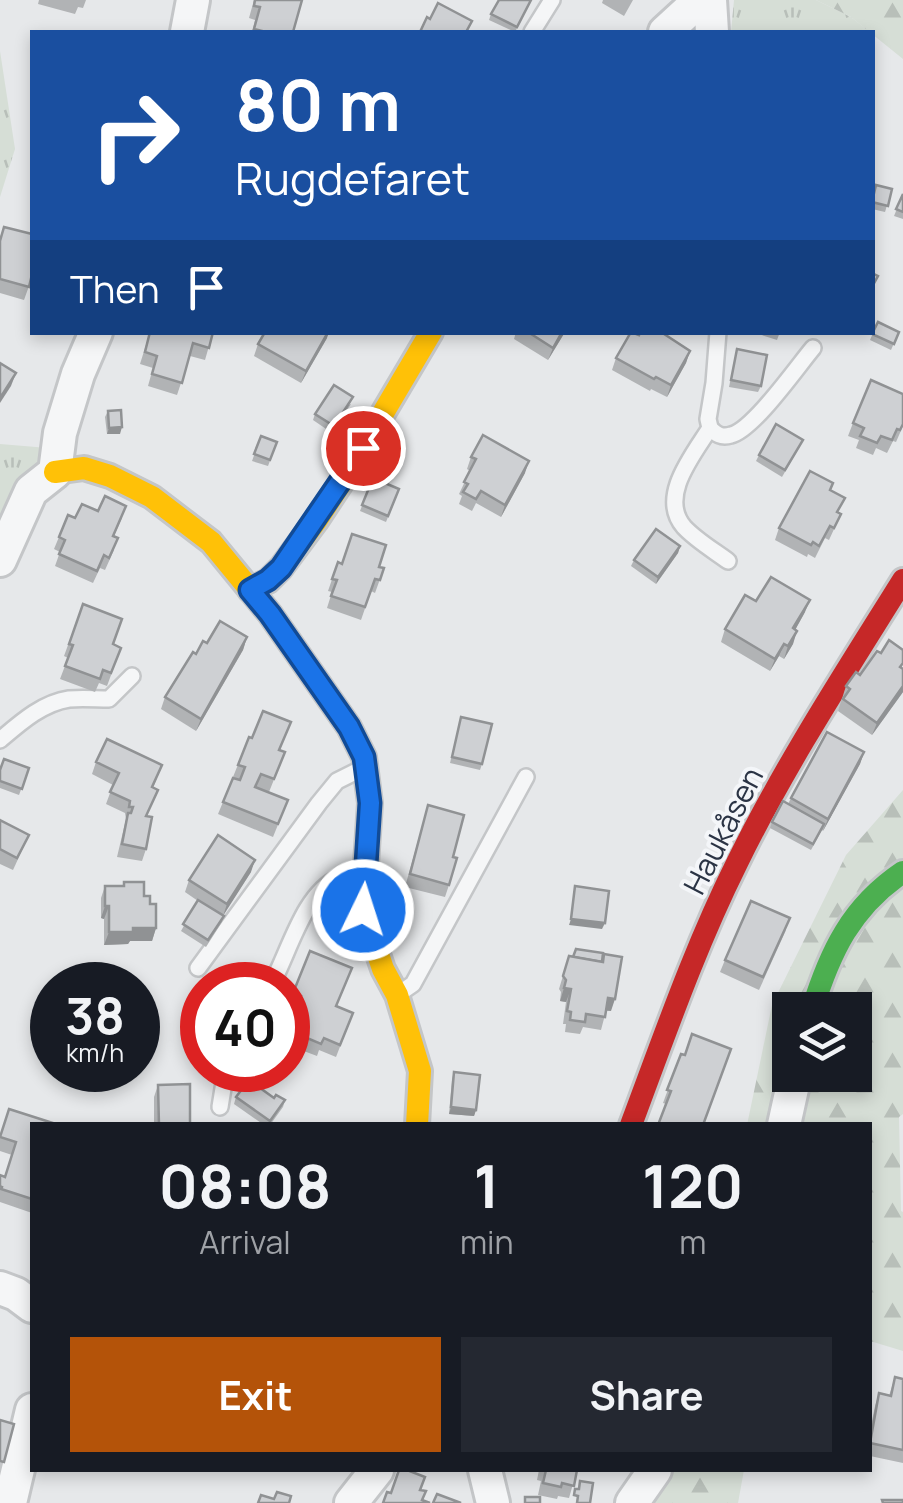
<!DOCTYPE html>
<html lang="en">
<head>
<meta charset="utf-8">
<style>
  body { margin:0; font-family:Manrope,sans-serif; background:#242831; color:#f1f3f6; height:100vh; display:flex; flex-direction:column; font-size:38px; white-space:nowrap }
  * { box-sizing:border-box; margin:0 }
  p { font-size:32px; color:#9ea1a6 }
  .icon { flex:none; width:55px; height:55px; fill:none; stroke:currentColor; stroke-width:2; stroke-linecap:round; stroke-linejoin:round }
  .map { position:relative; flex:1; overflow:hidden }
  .drawer { position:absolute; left:30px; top:1122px; width:842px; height:350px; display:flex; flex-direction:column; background:#171b24; border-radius:0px; box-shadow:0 5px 15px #0003 }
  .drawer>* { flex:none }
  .guide { position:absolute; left:30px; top:30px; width:845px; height:305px; border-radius:0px; box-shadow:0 5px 15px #0003; background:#1a4fa0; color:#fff; overflow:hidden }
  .controls { position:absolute; left:772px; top:992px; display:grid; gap:20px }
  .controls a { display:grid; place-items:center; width:100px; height:100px; border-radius:0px; background:#171b24; box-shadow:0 5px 15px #0003; font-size:50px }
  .speed { position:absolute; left:30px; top:962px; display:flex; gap:20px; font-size:50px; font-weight:700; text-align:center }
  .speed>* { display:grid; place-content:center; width:130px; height:130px; border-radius:50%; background:#171b24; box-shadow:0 5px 15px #0003; line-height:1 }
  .speed small { font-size:25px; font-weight:400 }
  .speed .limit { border:15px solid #d22; background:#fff; color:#111 }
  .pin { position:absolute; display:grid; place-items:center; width:85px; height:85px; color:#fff; margin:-42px; border:5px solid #fff; border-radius:50%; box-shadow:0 2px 10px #0007 }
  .me { position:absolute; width:110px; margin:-55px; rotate:4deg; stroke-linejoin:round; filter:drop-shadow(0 0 8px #0008) }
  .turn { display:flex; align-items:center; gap:35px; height:210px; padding:0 40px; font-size:45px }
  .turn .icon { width:130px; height:130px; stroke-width:2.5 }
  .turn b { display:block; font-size:70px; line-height:85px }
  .then { display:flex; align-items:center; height:95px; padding:0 40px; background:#0003; gap:20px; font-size:38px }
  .eta { display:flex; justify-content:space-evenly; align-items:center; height:170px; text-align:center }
  .eta b { font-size:60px; font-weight:700; line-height:70px }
  .cta { display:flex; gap:20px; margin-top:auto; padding:20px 40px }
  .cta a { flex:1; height:115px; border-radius:0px; background:#b45309; color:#fff; font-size:40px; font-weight:700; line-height:115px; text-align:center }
  .cta a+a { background:#242831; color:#f1f3f6 }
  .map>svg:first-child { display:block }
  .grass { fill:url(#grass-tufts) }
  .forest { fill:url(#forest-firs); fill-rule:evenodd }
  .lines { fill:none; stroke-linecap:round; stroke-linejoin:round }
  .lane-casing { stroke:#c4c6c8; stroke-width:20 }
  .street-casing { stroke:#c4c6c8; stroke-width:38 }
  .fast-casing { stroke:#c4c6c8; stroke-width:28 }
  .slow-casing { stroke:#c4c6c8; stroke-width:28 }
  .jam-casing { stroke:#c4c6c8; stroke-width:28 }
  .lane { stroke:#f5f6f7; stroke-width:15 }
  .street { stroke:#f5f6f7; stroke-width:32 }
  .fast { stroke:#4caf50; stroke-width:22 }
  .slow { stroke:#ffc107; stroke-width:22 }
  .jam { stroke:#c62828; stroke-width:22 }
  .wall { fill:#b1b3b5 }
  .shaded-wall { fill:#909294 }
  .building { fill:#ced0d3; stroke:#909294; stroke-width:2.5 }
  .route-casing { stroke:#114b97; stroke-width:25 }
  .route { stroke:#1a73e8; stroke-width:18 }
  .labels { text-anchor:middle; stroke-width:8; stroke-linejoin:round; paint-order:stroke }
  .street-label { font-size:30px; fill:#2b3445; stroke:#f4f6f9 }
</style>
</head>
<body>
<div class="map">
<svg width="903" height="1503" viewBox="0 0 903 1503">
  <defs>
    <pattern id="grass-tufts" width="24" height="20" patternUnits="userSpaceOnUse" patternTransform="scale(2.5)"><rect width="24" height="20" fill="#d6ded6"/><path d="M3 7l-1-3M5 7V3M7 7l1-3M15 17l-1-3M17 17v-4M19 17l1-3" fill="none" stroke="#b8bfb9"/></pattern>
    <pattern id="forest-firs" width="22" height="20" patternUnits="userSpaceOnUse" patternTransform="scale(2.5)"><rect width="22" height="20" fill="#d6ded6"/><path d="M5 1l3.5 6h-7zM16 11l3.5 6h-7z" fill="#b8bfb9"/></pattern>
  </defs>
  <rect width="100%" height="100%" fill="#e6e8ea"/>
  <g class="grass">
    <path d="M734,0H816L851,17L870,32H731Z"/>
    <path d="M0,51L15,149L0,197Z"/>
    <path d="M0,444L48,448L0,534Z"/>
  </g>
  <g class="forest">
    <path d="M816,0H903V59L851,17Z"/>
    <path d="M903,790V1114L899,1117L901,1211L903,1212V1351L870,1341V1125H747L772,1005L846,855ZM790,1010H855V1075H790Z"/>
    <path d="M673,1470H744L738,1503H649Z"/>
  </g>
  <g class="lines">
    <g class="lane-casing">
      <g id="lane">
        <path d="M532,32L552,0"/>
        <path d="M718,332L714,383L708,419L710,428C693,455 658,497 684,527C696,540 713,550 728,561"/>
        <path d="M710,428C716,434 721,438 731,435C753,430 797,367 813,348"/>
        <path d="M0,740C20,723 42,703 69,699C82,698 96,699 109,699L132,676"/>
        <path d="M198,968L319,803L337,781L361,769"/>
        <path d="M271,985C289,953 303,894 338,878C345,875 354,874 361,872"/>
        <path d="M400,993L413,984L526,777"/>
        <path d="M220,1107L226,1070"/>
      </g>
    </g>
    <g class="street-casing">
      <g id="street">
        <path d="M710,0L712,32"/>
        <path d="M187,32L193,0"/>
        <path d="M665,32L700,0"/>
        <path d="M0,560L31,491L55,472L60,433L78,374L96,332"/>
        <path d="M784,1125L795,1075"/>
        <path d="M0,1288L16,1294L32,1306"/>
        <path d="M485,1470L493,1503"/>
        <path d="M10,1503L32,1410"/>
        <path d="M351,1503L377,1470"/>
        <path d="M632,1503L655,1470"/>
      </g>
    </g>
    <g class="fast-casing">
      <path id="fast" d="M812,1010C830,952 851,907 903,872"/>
    </g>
    <g class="slow-casing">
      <g id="slow">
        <path d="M55,472L84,468L110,476L152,497L211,542L270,614L349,727L364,757L370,803L363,910L383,969L397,995L420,1071L417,1125"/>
        <path d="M250,590L268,581L281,568L316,521L347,474L431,332"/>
      </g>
    </g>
    <g class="jam-casing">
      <path id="jam" d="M631,1125C664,1037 695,947 737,863C785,765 845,673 903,580"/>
    </g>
    <use href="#lane" class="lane"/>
    <use href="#street" class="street"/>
    <use href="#fast" class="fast"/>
    <use href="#slow" class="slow"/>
    <use href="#jam" class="jam"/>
  </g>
  <g class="wall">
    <path d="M39,0H86L83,8L78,7L75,14L38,4Z"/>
    <path d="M254,0H302L293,32H252L255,20L249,18Z"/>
    <path d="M531,0L515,32L489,20L491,14Z"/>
    <path d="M603,0H633L624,16L602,3Z"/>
    <path d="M892,189L885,212L872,209V197Z"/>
    <path d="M903,194V219L894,216Z"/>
    <path d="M4,227L32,234V287L29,286L24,300L0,293V237Z"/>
    <path d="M878,322L899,332L891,350L870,340Z"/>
    <path d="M150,332H213L205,360L190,356L177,395L148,386L153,368L140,364Z"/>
    <path d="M516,332H565L548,360L514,339Z"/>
    <path d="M752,332H780L777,340Z"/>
    <path d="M327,338L301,383L254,356L258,344Z"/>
    <path d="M737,349L761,386L758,392L729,387Z"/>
    <path d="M690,351L686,363L667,397L651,389L650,391L612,370L616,358Z"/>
    <path d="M351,404L332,433L313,420L315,414Z"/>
    <path d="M108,411L120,434H107L105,417Z"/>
    <path d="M853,423L903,426L896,442L893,441L887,453L876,448L873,455L856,448L859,440L848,436Z"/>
    <path d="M261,436L277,442L268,466L252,461Z"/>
    <path d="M800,446L782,477L756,461L759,455Z"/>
    <path d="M471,457L525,473L501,517L476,503L472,511L459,504L462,496L459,494L470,471L467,469Z"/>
    <path d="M373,478L399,489L386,522L360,511Z"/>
    <path d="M833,483L831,490L839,513L841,514L829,540L825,538L815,558L808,554L807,557L775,540L779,528Z"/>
    <path d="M98,511L122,518L114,536V550L105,570L100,568L93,583L55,566L60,552L54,549L59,537Z"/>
    <path d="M680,546L678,553L656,584L631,566L634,560Z"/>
    <path d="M338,562L379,567L384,568L375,593L371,591L361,620L327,608L332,592L328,591Z"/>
    <path d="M756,601L805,612L795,630L793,644L784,659L779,656L770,671L721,642L725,629Z"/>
    <path d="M83,604L113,645L121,648L107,686L99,683L95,692L60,679L68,658L64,656Z"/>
    <path d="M247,637L243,650L196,731L161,709L165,697L196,654L207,643Z"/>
    <path d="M860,675L903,692L872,735L838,711L846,686Z"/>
    <path d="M461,717L482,764L480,770L450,763Z"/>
    <path d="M249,737L285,752L269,792L256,787L288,800L273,837L218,814L233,778L240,780L233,777Z"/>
    <path d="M864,752L860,764L823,831L822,830L811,850L770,828L772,822L788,804L791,798Z"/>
    <path d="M96,762L157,778L153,788L147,816L146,849L142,861L117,857L126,819L125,813L106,804L113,785L92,774Z"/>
    <path d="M29,768L19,795L0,788V769Z"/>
    <path d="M428,805L453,857L449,885L445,897L405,887Z"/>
    <path d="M0,820L29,835L13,870L0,864Z"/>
    <path d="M251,872L223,915L222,922L206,947L181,931L198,901L185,892L189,880Z"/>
    <path d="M124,882L144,896L150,904L156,928L152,941H130L128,944L104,945V919L101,918V898L105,886H123Z"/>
    <path d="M786,930L759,990L720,972L725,960Z"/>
    <path d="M310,951L337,1006L353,1013L336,1057L319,1050L317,1056L288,1045V1029L296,1008L288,1005Z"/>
    <path d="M569,956L611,1011H606L601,1030L583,1027L580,1034L565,1032L566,1024H563L566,1002L560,1001L561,992L559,989Z"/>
    <path d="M681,1054L685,1055L666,1104L663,1103Z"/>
    <path d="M454,1072L476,1110L474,1116L449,1114L452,1079Z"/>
    <path d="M158,1085L190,1125H154V1097Z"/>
    <path d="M236,1097L274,1098L285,1100L283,1107L270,1125H264L234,1104Z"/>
    <path d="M32,1125V1213L0,1202V1176L5,1177L12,1155L0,1151V1136Z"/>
    <path d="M895,1377L903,1379V1463L870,1456V1431L875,1406L879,1393L889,1396Z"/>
    <path d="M539,1470H577L569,1498L558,1496L557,1499L538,1495L541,1481L537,1480Z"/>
  </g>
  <g class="shaded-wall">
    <path d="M328,332H329L327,338L301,383L306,371Z"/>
    <path d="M562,332H565L548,360L553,348Z"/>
    <path d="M690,351L686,363L667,397L671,385Z"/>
    <path d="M16,373L11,386L0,403V398Z"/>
    <path d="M122,427L120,434H107L109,428Z"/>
    <path d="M529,461L525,473L501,517L505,505Z"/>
    <path d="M680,546L678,553L656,584L658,577Z"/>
    <path d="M810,600L805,612L789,641L793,628Z"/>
    <path d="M797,631L793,644L784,659L788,646Z"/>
    <path d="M247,637L243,650L196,731L201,719Z"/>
    <path d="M784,644L779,656L770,671L775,659Z"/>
    <path d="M903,686V692L872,735L877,723Z"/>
    <path d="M864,752L860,764L823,831L828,819Z"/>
    <path d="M255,860L251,872L223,916L227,904Z"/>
    <path d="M105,906H109L104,919L101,918Z"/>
    <path d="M571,919L605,923L602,929L569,925Z"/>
    <path d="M133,928H156L152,941H130L128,944L104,945L109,932Z"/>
    <path d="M564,988L571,989L566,1002L560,1001Z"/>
    <path d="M608,998L615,999L611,1011L604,1010Z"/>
    <path d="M451,1107L476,1110L474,1116L449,1114Z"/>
  </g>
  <g class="building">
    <path d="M255,0H302L293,32H261L262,31L254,29L260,7L254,6Z"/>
    <path d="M499,0H531L517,27L491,14Z"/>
    <path d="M438,3L472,21L466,32H420L427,17L430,19Z"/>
    <path d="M876,185L892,189L888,206L872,202Z"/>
    <path d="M903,194V212L896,209Z"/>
    <path d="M4,227L32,234V274L29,287L0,279V241Z"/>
    <path d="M872,273L878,276L872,287Z"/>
    <path d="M878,322L899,332L894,344L872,334Z"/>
    <path d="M150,332H213L209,348L193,343L182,383L152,374L157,356L145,352Z"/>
    <path d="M265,332H328L306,371L258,344Z"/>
    <path d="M528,332H562L553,348Z"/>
    <path d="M631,332L639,335L640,332H661L690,351L671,385L656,377L654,379L616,358Z"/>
    <path d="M737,349L767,355L761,386L731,380Z"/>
    <path d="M0,363L16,373L0,398Z"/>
    <path d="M871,380L903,394V424L900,430L897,429L892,440L881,436L877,443L860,436L864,428L853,423Z"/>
    <path d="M334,385L353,397L334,426L315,414Z"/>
    <path d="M121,410L122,427L109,428L108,411Z"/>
    <path d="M776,424L803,440L785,470L759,455Z"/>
    <path d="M483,435L529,461L505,505L481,491L476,499L463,492L468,484L464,482L476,459L471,457Z"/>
    <path d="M261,436L277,442L270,460L254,454Z"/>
    <path d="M810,471L833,483L830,490L845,498L837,512L841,514L834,528L830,526L819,546L813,542L811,545L779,528Z"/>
    <path d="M373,478L399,489L388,516L362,505Z"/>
    <path d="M105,496L126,506L113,536L118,538L109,558L104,555L97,571L59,554L65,540L59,537L68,515L75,518L82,504L98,511Z"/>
    <path d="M656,529L680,546L658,577L634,560Z"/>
    <path d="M352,534L386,545L379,567L384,568L380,580L375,579L365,607L331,596L337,580L332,579L338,562L342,564Z"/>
    <path d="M771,577L810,600L793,628L797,631L788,646L784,644L775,659L725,629L745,595L756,601Z"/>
    <path d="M83,604L122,619L113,644L121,648L111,673L103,670L100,679L65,666L73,645L69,644Z"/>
    <path d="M220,621L247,637L201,719L165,697L193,652L196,654L203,641L207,643Z"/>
    <path d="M889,640L903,650V663L900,667L903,669V686L877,723L843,699L850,689L846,686L856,672L860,675L877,651L881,653Z"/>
    <path d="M263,711L291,722L279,750L285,752L274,779L261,774L255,787L288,800L278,824L223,802L233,778L240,780L245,767L238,765L249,737L252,738Z"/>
    <path d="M461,717L492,724L482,764L452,757Z"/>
    <path d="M827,732L864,752L828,819L791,798Z"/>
    <path d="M107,739L162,765L152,787L158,790L146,816L152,817L146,849L122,844L128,813H131L133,807H129L130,801L110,792L119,773L96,762Z"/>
    <path d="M4,759L29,768L22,789L0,781V770Z"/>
    <path d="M783,801L824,824L813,844L772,822Z"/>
    <path d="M428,805L464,815L453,857L457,858L449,885L410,874Z"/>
    <path d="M0,820L29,835L17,858L0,849Z"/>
    <path d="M218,835L255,860L227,904L189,880Z"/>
    <path d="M124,882H144V896H150V904H156V928H133V932H109V906H105V886H124Z"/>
    <path d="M575,886L609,891L605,923L571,919Z"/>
    <path d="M198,900L224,916L208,940L183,924Z"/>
    <path d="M751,901L790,918L763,977L725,960Z"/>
    <path d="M576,949L603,953L602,962L573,957Z"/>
    <path d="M310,951L352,968L336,1006L353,1013L340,1045L324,1038L321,1044L288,1030L301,996L293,993Z"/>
    <path d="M604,954L622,957L615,999L608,998L605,1017L586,1014L585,1022L570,1020L571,1012L567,1011L571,989L564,988L566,980L563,976L569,956L603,962Z"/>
    <path d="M692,1034L731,1049L703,1125H658L671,1091L667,1090L681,1054L685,1055Z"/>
    <path d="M454,1072L480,1075L476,1110L451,1107Z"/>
    <path d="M249,1080L274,1098L276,1095L285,1100L270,1121L236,1097Z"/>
    <path d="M190,1084V1125H159L158,1085Z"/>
    <path d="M9,1109L59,1125H32V1199L1,1189L2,1187L0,1186V1175L5,1177L16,1142L0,1137Z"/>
    <path d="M895,1377L903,1379V1450L870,1443L879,1393L891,1396Z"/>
    <path d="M0,1420L14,1424L4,1462L0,1461Z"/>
    <path d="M399,1470H407L425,1477L420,1490L426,1491L422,1500L430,1503H383L387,1492L391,1493Z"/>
    <path d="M546,1470H577L574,1486L562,1483L561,1487L543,1483Z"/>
    <path d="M580,1481L593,1483L590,1503H577L578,1496L574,1495L575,1489H579Z"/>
    <path d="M277,1492L291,1496L289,1503H258L261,1495L274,1499Z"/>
    <path d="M437,1494L461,1503H433Z"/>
    <rect x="525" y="1497" width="15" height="6"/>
    <path d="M882,1500H903V1503H883Z"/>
  </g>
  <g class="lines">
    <g class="route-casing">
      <path id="route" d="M363,448L281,568L268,580L250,590L270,614L349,727L364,757L370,803L363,910"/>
    </g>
    <use href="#route" class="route"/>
  </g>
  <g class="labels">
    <g class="street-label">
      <text transform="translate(724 831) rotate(-63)" y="10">Haukåsen</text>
    </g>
  </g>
</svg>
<div class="controls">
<a><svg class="icon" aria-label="layers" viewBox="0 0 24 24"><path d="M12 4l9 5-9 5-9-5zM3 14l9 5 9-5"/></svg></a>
</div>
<div class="speed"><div>38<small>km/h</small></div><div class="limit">40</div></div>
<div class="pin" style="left:363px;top:448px;background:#d93025"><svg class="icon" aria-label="arrive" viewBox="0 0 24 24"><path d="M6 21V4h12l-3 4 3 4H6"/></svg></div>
<svg class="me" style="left:363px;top:910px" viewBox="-20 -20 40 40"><circle r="17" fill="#1a73e8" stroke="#fff" stroke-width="3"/><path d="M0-11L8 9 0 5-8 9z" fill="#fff"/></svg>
<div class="guide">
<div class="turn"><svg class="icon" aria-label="right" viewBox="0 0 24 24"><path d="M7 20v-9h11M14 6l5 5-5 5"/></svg><div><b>80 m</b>Rugdefaret</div></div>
<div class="then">Then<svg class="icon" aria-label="arrive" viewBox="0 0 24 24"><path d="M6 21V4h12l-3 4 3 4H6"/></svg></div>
</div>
<section class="drawer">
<div class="eta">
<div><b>08:08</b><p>Arrival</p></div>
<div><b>1</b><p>min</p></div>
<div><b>120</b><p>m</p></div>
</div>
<div class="cta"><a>Exit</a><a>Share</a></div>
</section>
</div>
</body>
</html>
